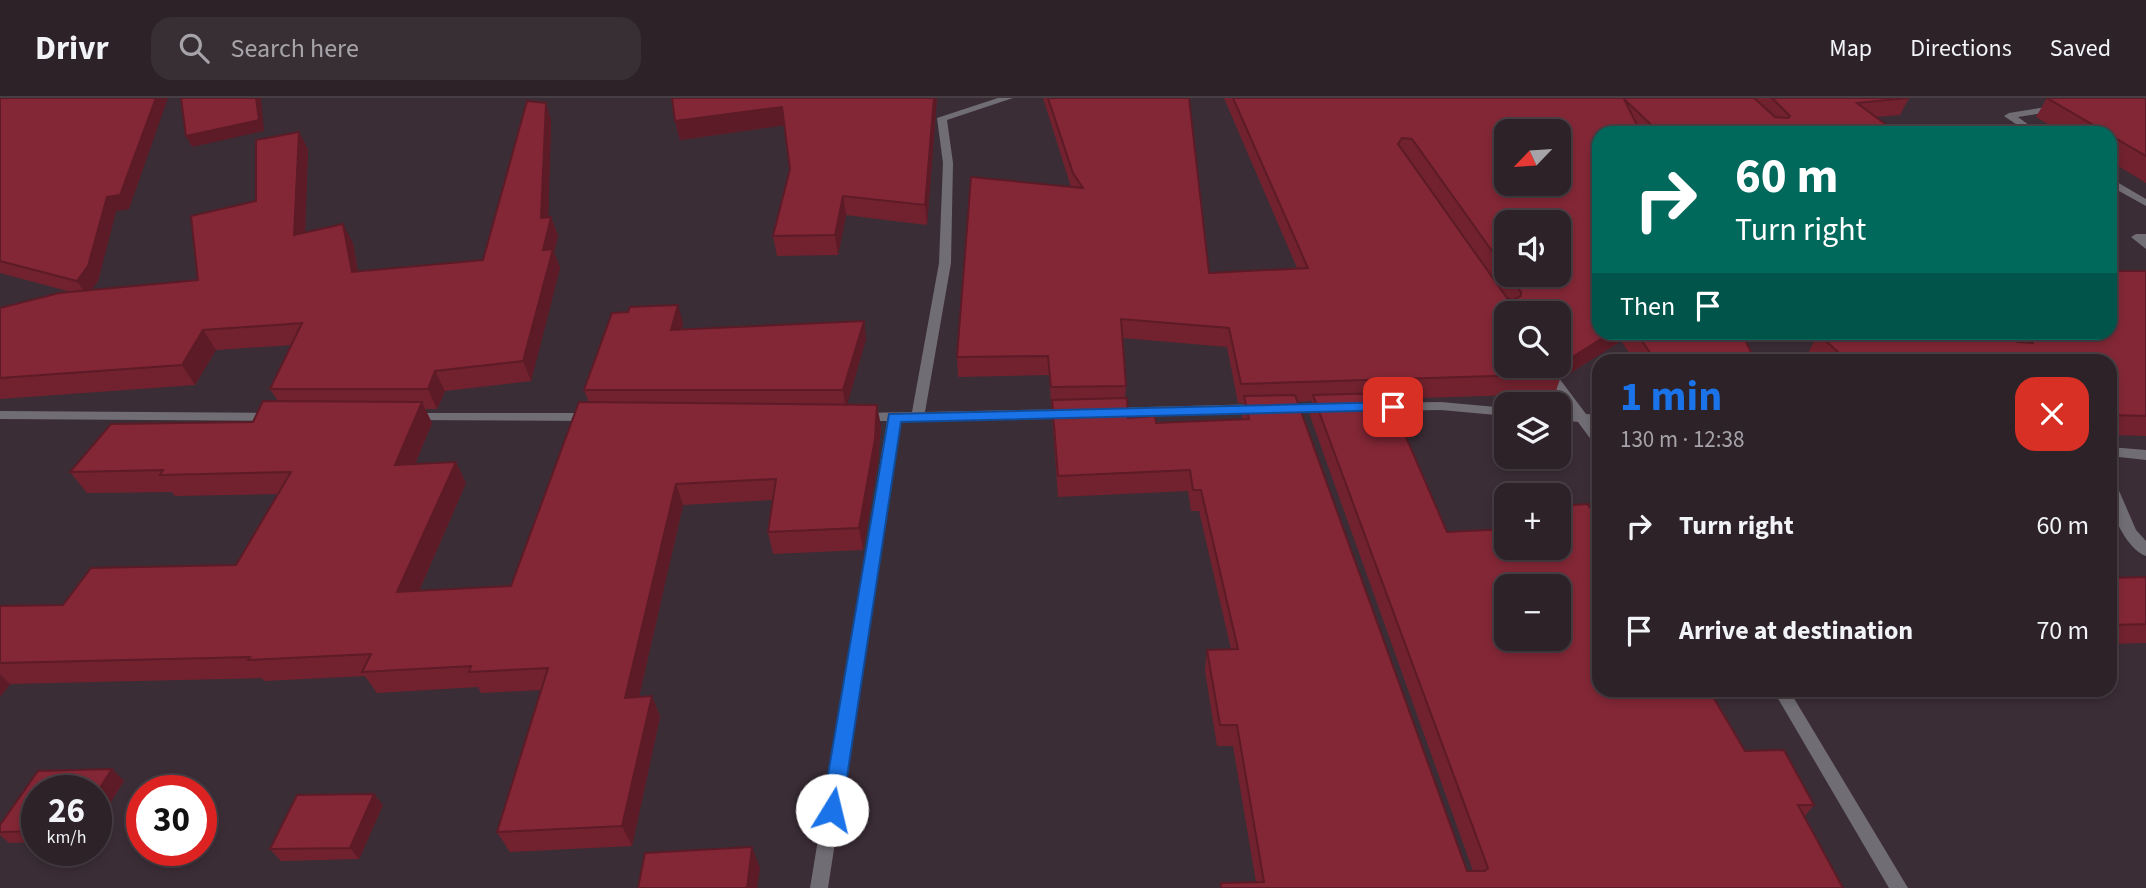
<!DOCTYPE html>
<html lang="en">
<head>
<meta charset="utf-8">
<style>
  body { margin:0; font-family:"Source Sans 3",sans-serif; background:#382f34; color:#f1f3f6; height:100vh; display:flex; flex-direction:column; font-size:26px; white-space:nowrap }
  * { box-sizing:border-box; margin:0 }
  p { font-size:23px; color:#a6a4a8 }
  .icon { flex:none; width:38px; height:38px; fill:none; stroke:currentColor; stroke-width:2; stroke-linecap:round; stroke-linejoin:round }
  .map { position:relative; flex:1; overflow:hidden }
  .drawer { position:absolute; left:1592px; top:256px; width:525px; height:343px; display:flex; flex-direction:column; background:#2c2228; border-radius:21px; box-shadow:0 4px 10px #0003,0 0 0 2px #483f45 }
  .drawer>* { flex:none }
  .top-card { position:absolute; left:1592px; top:28px; width:525px; height:214px; border-radius:21px; box-shadow:0 4px 10px #0003,0 0 0 2px #483f45; background:#00695c; color:#fff; overflow:hidden }
  .needle { width:46px; rotate:245deg }
  .buttons { position:absolute; left:1494px; top:21px; display:grid; gap:14px }
  .buttons a { display:grid; place-items:center; width:77px; height:77px; border-radius:14px; background:#2c2228; box-shadow:0 4px 10px #0003,0 0 0 2px #483f45; font-size:35px }
  .speed { position:absolute; left:21px; top:677px; display:flex; gap:14px; font-size:35px; font-weight:700; text-align:center }
  .speed>* { display:grid; place-content:center; width:91px; height:91px; border-radius:50%; background:#2c2228; box-shadow:0 4px 10px #0003,0 0 0 2px #483f45; line-height:1 }
  .speed small { font-size:18px; font-weight:400 }
  .speed .limit { border:10px solid #d22; background:#fff; color:#111 }
  .pin { position:absolute; display:grid; place-items:center; width:60px; height:60px; color:#fff; margin:-30px; border-radius:14px; box-shadow:0 4px 10px #0006 }
  .me { position:absolute; width:77px; margin:-38px; rotate:9deg; stroke-linejoin:round; filter:drop-shadow(0 0 5px #0008) }
  .turn { display:flex; align-items:center; gap:24px; height:147px; padding:0 28px; font-size:32px }
  .turn .icon { width:91px; height:91px; stroke-width:2.5 }
  .turn b { display:block; font-size:49px; line-height:60px }
  .then { display:flex; align-items:center; height:66px; padding:0 28px; background:#0003; gap:14px; font-size:26px }
  .round { display:grid; place-items:center; flex:none; width:74px; height:74px; border-radius:21px; background:#382f34 }
  .headline { display:flex; align-items:center; justify-content:space-between; height:119px; padding:0 28px }
  h1 { font-size:42px; font-weight:700; line-height:52px; color:#1a73e8 }
  ul { padding:0; list-style:none }
  li { display:flex; align-items:center; gap:21px; height:105px; padding:0 28px }
  li div { flex:1 }
  li b { display:block; font-size:26px }
  li em { font-style:normal }
  header { display:flex; align-items:center; gap:42px; box-sizing:border-box; height:98px; padding:0 35px; background:#2c2228; border-bottom:2px solid #483f45 }
  header strong { font-size:33px }
  nav { display:flex; gap:38px; margin-inline-start:auto; font-size:24px }
  .search { width:490px; height:63px; background:#382f34; display:flex; align-items:center; gap:18px; box-sizing:border-box; padding:0 24px; border-radius:21px; color:#a6a4a8; font-size:26px }
  .map>svg:first-child { display:block }
  .lines { fill:none; stroke-linecap:round; stroke-linejoin:round }
  .street { fill:#716d74; fill-rule:evenodd }
  .wall { fill:#71222e; fill-rule:evenodd }
  .shaded-wall { fill:#5c1b26 }
  .building { fill:#832736; stroke:#5c1b26; stroke-width:2; fill-rule:evenodd }
  .route { fill:#1a73e8; stroke:#114b97; stroke-width:2 }
</style>
</head>
<body>
<header>
<strong>Drivr</strong>
<div class="search"><svg class="icon" aria-label="search" viewBox="0 0 24 24"><circle cx="10" cy="10" r="6"/><path d="M15 15l6 6"/></svg>Search here</div>
<nav><a>Map</a><a>Directions</a><a>Saved</a></nav>
</header>
<div class="map">
<svg width="2146" height="790" viewBox="0 0 2146 790">
  <rect width="100%" height="100%" fill="#3b2d36"/>
  <g class="lines">
    <g class="street">
      <path d="M998,0H1013L947,22L953,65L951,165L925,314L1068,311L1075,315L1068,319L900,322L828,790H810L887,323H861L854,319L861,315L912,314L939,165L943,65L937,20Z"/>
      <path d="M2058,7L2061,8V12L2018,19L2040,35H2029L2004,18L2009,15Z"/>
      <path d="M2110,80L2146,101V108L2110,88Z"/>
      <path d="M2136,136H2146V151L2131,139Z"/>
      <path d="M1538,268H1550L1586,316L1600,317V325H1593L1600,334V348L1595,347L1578,324L1559,322V314L1572,315Z"/>
      <path d="M1441,304L1507,310V318L1441,312L1375,313L1369,309L1375,305Z"/>
      <path d="M1261,306L1266,307L1267,310L1266,313L1109,318L1102,314L1109,310Z"/>
      <path d="M1281,306H1331L1337,310L1331,314L1276,313L1275,310L1276,307Z"/>
      <path d="M0,313L274,315L281,319L274,323L0,321Z"/>
      <path d="M409,315H592L599,319L592,323L404,322L402,319L404,316Z"/>
      <path d="M2110,349L2146,352V362L2110,358Z"/>
      <path d="M2110,383L2117,388L2136,432L2146,443V458C2129,452 2115,424 2111,407C2109,400 2110,391 2110,383Z"/>
      <path d="M1773,592H1789L1908,790H1889Z"/>
    </g>
  </g>
  <g class="wall">
    <path d="M0,0L129,111L116,113L98,183L91,192L198,182L256,103L299,34L308,52L305,135L353,145L358,173L483,162L546,5L551,23L548,119H551L558,138L554,154L560,170L531,283L445,293L437,311H425L432,325L415,366L466,385L419,493L511,488L589,304L584,292L683,225L682,231L864,223L866,241L847,306L881,328L878,363L863,452L773,456L768,434L773,402L683,407L639,599L652,598L660,619L632,748L510,754L497,734L541,592L481,595L478,589L377,595L365,578L264,583L262,580L10,586L0,598V508L63,507L236,467L278,396L175,398L172,394L87,395L70,374L253,324L278,303L270,291L292,247L216,252L195,287L0,301V210L71,194L0,175Z"/>
    <path d="M937,0L927,127L846,117L838,157L777,158L773,138L790,71L785,27L680,42L675,23Z"/>
    <path d="M1043,0H1189L1209,175L1297,170L1224,0H1909L1900,17L1876,19L1897,35H1600V234H1741L1755,262H1634L1621,243L1562,280L1561,278L1555,296L1389,301L1447,434L1600,592L1745,653L1814,707L1804,719L1843,790H1220L1221,785L1256,784L1233,648H1217L1205,573L1207,552L1231,551L1199,413H1191L1188,393L1058,399L1049,277L958,279L957,259L1071,89ZM1407,58L1408,59L1464,139ZM1507,124L1559,177H1507ZM1559,215V268H1507ZM1123,240L1227,249L1238,305H1243L1242,322L1156,325L1128,320L1125,300L1126,288ZM1312,303L1310,318L1473,773H1467L1297,304Z"/>
    <path d="M2047,0H2146V85L2110,63V35H2063L2036,19Z"/>
    <path d="M2146,173V338L2110,337V262H1816L1808,255L1818,236L1830,234H2110Z"/>
    <path d="M2146,479V545L2110,546V480Z"/>
    <path d="M112,671L124,683L96,727V693H37V744L9,745L0,737V727L38,673Z"/>
    <path d="M383,707L359,761L281,763L270,751Z"/>
  </g>
  <g class="shaded-wall">
    <path d="M156,0H168L129,111L116,113L98,183L87,198L77,183L107,99Z"/>
    <path d="M256,0H261L264,33L192,49L186,38Z"/>
    <path d="M934,0H937L927,127L925,107Z"/>
    <path d="M546,5L551,23L548,133L551,119L558,138L554,154L560,170L531,283L523,263L543,152L541,120Z"/>
    <path d="M782,9L786,27L680,42L675,23Z"/>
    <path d="M299,34L308,52L304,156L294,137Z"/>
    <path d="M843,98L846,117L838,157L835,137Z"/>
    <path d="M343,126L353,145L361,193L352,174Z"/>
    <path d="M678,207L683,225L676,250L671,232Z"/>
    <path d="M864,223L866,241L846,311L843,292Z"/>
    <path d="M203,232L216,252L195,287L182,267Z"/>
    <path d="M1612,234H1624L1621,243L1562,280L1569,261Z"/>
    <path d="M435,273L445,293L437,311L428,291Z"/>
    <path d="M422,304L432,325L406,388L395,367Z"/>
    <path d="M877,307L881,328L878,363L863,452L859,430Z"/>
    <path d="M456,364L466,385L409,515L397,494Z"/>
    <path d="M676,386L683,407L634,620L625,600Z"/>
    <path d="M0,576L10,586L1,598L0,597Z"/>
    <path d="M652,598L660,619L632,748L622,728Z"/>
    <path d="M112,671L124,683L96,727V696Z"/>
    <path d="M374,696L383,707L359,761L350,750Z"/>
    <path d="M752,749L760,770L757,790H747Z"/>
  </g>
  <g class="building">
    <path d="M0,0H156L120,97L107,99L88,168L77,183L0,163Z"/>
    <path d="M181,0H256L259,22L186,38Z"/>
    <path d="M672,0H934L925,107L843,98L835,137L773,138L790,71L782,9L675,23Z"/>
    <path d="M1048,0H1189L1209,175L1308,170L1233,0H1754L1775,19L1788,20L1790,18L1772,0H1908L1857,5L1897,35H1660L1624,1L1641,35H1600V234H1612L1569,261L1559,248V215H1507V268H1556L1562,276L1241,286L1229,230L1121,221L1126,288L1051,289L1048,258L957,259L971,79L1083,90L1073,75ZM1507,33H1559V86H1507ZM1402,40L1412,41L1507,174V124H1559V177H1509L1521,194V198L1513,202L1507,200L1398,46Z"/>
    <path d="M2047,0H2146V58L2110,37V35H2107Z"/>
    <path d="M527,3L546,5L541,120L551,119L543,152L553,151L523,263L435,273L428,291H270L302,225L203,232L182,267L0,280V210L59,195L198,182L191,118L256,103V42L299,34L294,137L343,126L352,174L483,162Z"/>
    <path d="M2110,173H2146V318L2110,317V262H1847L1818,236L1830,234H2008L2017,244L2033,245V241L2027,234H2110Z"/>
    <path d="M678,207L671,232L864,223L843,292H584L612,215L628,214L630,209Z"/>
    <path d="M1636,234H1741L1755,262H1655Z"/>
    <path d="M1387,295L1447,434L1507,431V450H1559V408L1588,406L1600,426V592H1709L1745,653L1784,652L1814,707H1798L1843,790H1221V785L1264,784L1237,627H1220L1207,552L1238,551L1201,392H1193L1190,372L1058,378L1052,302L1127,300L1128,320L1155,318L1156,325L1249,321L1244,298L1295,297L1467,773H1485L1488,770L1313,297ZM1507,488H1559V541H1507Z"/>
    <path d="M263,303L422,304L395,367L456,364L397,494L511,488L579,304L877,307L875,341L859,430L768,434L776,381L676,386L625,600L652,598L622,728L497,734L548,570L469,574L471,568L362,574L371,556L248,562L250,559L0,565V508L63,507L91,470L236,467L291,374L160,377L163,372L70,374L111,326L253,324Z"/>
    <path d="M2146,479V526L2115,527L2110,522V480Z"/>
    <path d="M112,671L96,696V693H37V733L0,734V727L38,673Z"/>
    <path d="M374,696L350,750L270,751L297,697Z"/>
    <path d="M752,749L747,790H638L645,755Z"/>
  </g>
  <path class="route" d="M1393,304L1401,309L1399,312L901,324L842,712L839,718L832,721L825,718L822,712L889,316Z"/>
</svg>
<div class="buttons">
<a><svg class="needle" viewBox="-14 -14 28 28"><path d="M0-13l5 13h-10z" fill="#e53935"/><path d="M0 13l5-13h-10z" fill="#a6a4a8"/></svg></a>
<a><svg class="icon" aria-label="sound" viewBox="0 0 24 24"><path d="M4 9h4l5-4v14l-5-4H4zM17 9q2 3 0 6"/></svg></a>
<a><svg class="icon" aria-label="search" viewBox="0 0 24 24"><circle cx="10" cy="10" r="6"/><path d="M15 15l6 6"/></svg></a>
<a><svg class="icon" aria-label="layers" viewBox="0 0 24 24"><path d="M12 4l9 5-9 5-9-5zM3 14l9 5 9-5"/></svg></a>
<a>+</a>
<a>−</a>
</div>
<div class="speed"><div>26<small>km/h</small></div><div class="limit">30</div></div>
<div class="pin" style="left:1393px;top:309px;background:#d93025"><svg class="icon" aria-label="arrive" viewBox="0 0 24 24"><path d="M6 21V4h12l-3 4 3 4H6"/></svg></div>
<svg class="me" style="left:832px;top:712px" viewBox="-20 -20 40 40"><circle r="19" fill="#fff"/><path d="M0-13L10 11 0 6-10 11z" fill="#1a73e8"/></svg>
<div class="top-card">
<div class="turn"><svg class="icon" aria-label="right" viewBox="0 0 24 24"><path d="M7 20v-9h11M14 6l5 5-5 5"/></svg><div><b>60 m</b>Turn right</div></div>
<div class="then">Then<svg class="icon" aria-label="arrive" viewBox="0 0 24 24"><path d="M6 21V4h12l-3 4 3 4H6"/></svg></div>
</div>
<section class="drawer">
<div class="headline"><div><h1>1 min</h1><p>130 m · 12:38</p></div><a class="round" style="background:#d93025;color:#fff"><svg class="icon" aria-label="close" viewBox="0 0 24 24"><path d="M6 6l12 12M18 6L6 18"/></svg></a></div>
<ul>
<li><svg class="icon" aria-label="right" viewBox="0 0 24 24"><path d="M7 20v-9h11M14 6l5 5-5 5"/></svg><div><b>Turn right</b></div><em>60 m</em></li>
<li><svg class="icon" aria-label="arrive" viewBox="0 0 24 24"><path d="M6 21V4h12l-3 4 3 4H6"/></svg><div><b>Arrive at destination</b></div><em>70 m</em></li>
</ul>
</section>
</div>
</body>
</html>
